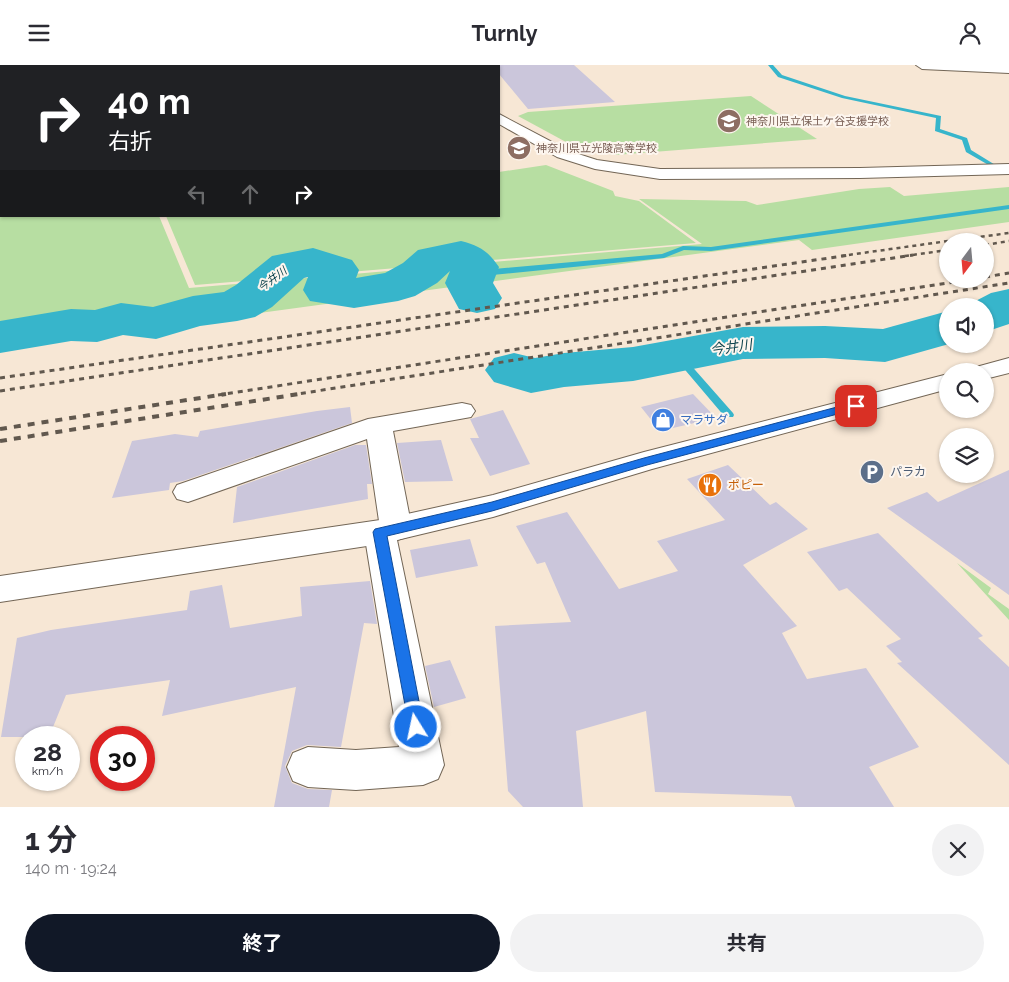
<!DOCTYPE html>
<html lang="ja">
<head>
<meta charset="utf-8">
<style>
  body { margin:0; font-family:Raleway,"Noto Sans JP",sans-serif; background:#f2f2f3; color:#2b2b33; height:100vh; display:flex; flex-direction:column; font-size:19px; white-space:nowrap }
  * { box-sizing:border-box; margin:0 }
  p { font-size:16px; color:#7c7c81 }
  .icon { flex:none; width:28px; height:28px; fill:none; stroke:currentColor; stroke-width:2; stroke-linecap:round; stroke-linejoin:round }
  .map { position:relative; height:742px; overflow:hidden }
  .panel { display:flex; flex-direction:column; background:#fff; flex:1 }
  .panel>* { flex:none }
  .hud { position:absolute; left:0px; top:0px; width:500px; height:152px; box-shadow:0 1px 4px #0004; background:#202124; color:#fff; overflow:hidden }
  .needle { width:32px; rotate:196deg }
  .tools { position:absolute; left:939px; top:168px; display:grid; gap:10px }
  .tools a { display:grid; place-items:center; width:55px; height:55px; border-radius:50%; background:#fff; box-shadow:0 1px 4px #0004; font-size:25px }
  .speed { position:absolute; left:15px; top:661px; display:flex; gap:10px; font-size:25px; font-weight:700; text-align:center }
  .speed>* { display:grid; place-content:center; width:65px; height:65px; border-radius:50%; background:#fff; box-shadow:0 1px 4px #0004; line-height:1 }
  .speed small { font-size:12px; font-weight:400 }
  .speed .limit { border:8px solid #d22; background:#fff; color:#111 }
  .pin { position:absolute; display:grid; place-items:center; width:42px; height:42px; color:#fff; margin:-21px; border-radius:10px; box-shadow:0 2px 8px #0006 }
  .me { position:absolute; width:55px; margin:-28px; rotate:350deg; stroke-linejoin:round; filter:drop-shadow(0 0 4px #0008) }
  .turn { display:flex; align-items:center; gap:18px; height:105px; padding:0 25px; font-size:22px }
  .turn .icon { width:65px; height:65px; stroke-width:2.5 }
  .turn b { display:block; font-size:35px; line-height:42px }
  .lanes { display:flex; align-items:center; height:48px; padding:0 25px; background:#0003; justify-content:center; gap:25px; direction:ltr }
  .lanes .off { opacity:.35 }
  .round { display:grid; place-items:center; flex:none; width:52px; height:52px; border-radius:26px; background:#f2f2f3 }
  .overview { display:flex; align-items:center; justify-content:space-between; height:85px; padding:0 25px }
  h1 { font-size:30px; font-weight:700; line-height:38px }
  .cta { display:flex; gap:10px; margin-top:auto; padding:10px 25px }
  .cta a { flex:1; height:58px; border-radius:30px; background:#111827; color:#fff; font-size:20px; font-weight:700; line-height:58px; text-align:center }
  .cta a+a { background:#f2f2f3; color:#2b2b33 }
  header { display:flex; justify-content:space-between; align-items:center; height:65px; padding:0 25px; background:#fff; font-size:22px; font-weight:700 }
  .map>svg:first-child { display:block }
  .green { fill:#b7dea2 }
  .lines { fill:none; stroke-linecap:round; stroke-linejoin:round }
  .stream { fill:#37b5cb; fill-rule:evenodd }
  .river { fill:#37b5cb; fill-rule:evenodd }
  .building { fill:#cbc6db }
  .minor-casing { stroke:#736656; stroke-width:2 }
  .tertiary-casing { stroke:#736656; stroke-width:2 }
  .minor { fill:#fff; fill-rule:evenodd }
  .tertiary { fill:#fff; fill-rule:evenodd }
  .rail-far2 { stroke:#61584e; stroke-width:2.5; stroke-dasharray:4 4; stroke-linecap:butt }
  .rail-far1 { stroke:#61584e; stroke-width:3; stroke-dasharray:5 5; stroke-linecap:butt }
  .rail { stroke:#61584e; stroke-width:4; stroke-dasharray:7 7; stroke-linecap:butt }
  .route { fill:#1a73e8; stroke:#114b97 }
  .labels { text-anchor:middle; stroke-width:4; stroke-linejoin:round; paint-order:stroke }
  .far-education-label { font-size:11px; fill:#785e54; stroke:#fdf6ef; text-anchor:start }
  .far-water-label { font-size:11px; font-style:italic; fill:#0e444e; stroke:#fdf6ef }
  .shop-label { font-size:12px; fill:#366cbe; stroke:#fdf6ef; text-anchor:start }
  .service-label { font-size:12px; fill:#4e5e75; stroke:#fdf6ef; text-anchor:start }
  .food-label { font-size:12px; fill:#c56008; stroke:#fdf6ef; text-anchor:start }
  .water-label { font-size:14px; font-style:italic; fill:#0e444e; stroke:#fdf6ef }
</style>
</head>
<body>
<header><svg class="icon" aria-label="menu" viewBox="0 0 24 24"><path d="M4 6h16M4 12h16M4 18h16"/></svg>Turnly<svg class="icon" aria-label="person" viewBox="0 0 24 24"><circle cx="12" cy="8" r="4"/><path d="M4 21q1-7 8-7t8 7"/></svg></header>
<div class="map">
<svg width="1009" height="742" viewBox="0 0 1009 742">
  <rect width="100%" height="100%" fill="#f7e7d5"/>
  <g class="green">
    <path d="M160,0H381L383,1H161Z"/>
    <path d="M751,31L817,74L615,90L577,83L518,51L528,47Z"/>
    <path d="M546,100L613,126L615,131L639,136L696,178L195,220L166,151H499V107Z"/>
    <path d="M0,112L1,151H159L189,223L702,179L639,134L746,136L757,140L859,124L890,122L904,131L1009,122V157L812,185L799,175L0,283Z"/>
    <path d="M957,498L991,523L988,529L1009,544V555Z"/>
  </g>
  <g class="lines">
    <g class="stream">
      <path d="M768,0H773L782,10L845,31L941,51L940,64L967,73L971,85L997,101L992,102L966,87L962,75L935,66L936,53L842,33L778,12Z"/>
      <path d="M1009,140V144L711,186L684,185L664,193L472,212L468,209L472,206L662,189L683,181L711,182Z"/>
      <path d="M678,288L681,289L733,348L734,350L733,352H725L675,293L673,291L675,289Z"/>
    </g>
    <g class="river">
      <path d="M461,176C480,181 488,186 499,202L493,218L502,233L495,244L477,248L459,244L445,218L450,206L437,218L415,231L398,236L354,243L310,236L303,225L308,212L304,213L272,242L255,252L237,256L200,261L156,274L123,270L97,277L71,276L0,288V256L71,244L95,245L121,238L153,242L193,231L224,227L236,220L272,191L313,183L352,195L359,205L356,213L385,208L403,198L418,185Z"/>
      <path d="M1009,224V259L985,267V241H966L991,228Z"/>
      <path d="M948,246V279H949L885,297L825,293L743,294L633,316L564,322L531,328L494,317L485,305L494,293L514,288L535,293L564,288L633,282L743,262L825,261L883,264Z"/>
    </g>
  </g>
  <g class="building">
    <path d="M491,0H574L615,37L528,44L499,9V1Z"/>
    <path d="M693,329L716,353L660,366L641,342Z"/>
    <path d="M350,342L352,358L183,416L170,418L169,425L112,433L132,376L175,369L198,372L200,366L317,346Z"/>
    <path d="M503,345L530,399L490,411L470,373H479L470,354Z"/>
    <path d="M441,375L453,416L405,417L397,378Z"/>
    <path d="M355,380H366L372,419H367L368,434L233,458L237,422Z"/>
    <path d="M728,400L770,440L776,437L808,464L743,500L797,561L782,568L807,614L866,603L919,682L869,702L894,742H795L791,731L655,727L646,646L576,666L583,742H523L508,726L495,561L571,557L545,497L537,499L516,461L567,447L619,524L678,506L657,476L725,455L687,414Z"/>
    <path d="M1009,405V530L887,443L927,427L938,437Z"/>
    <path d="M878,468L983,571L978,573L1009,602V700L897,598L902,597L886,581L901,574L847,523L839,526L807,487Z"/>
    <path d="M470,474L478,501L416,513L410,485Z"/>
    <path d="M370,516L377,559L364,558L341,682L307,680L292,686L285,701L292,718L308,724L332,725L329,742H274L296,622L162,651L170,615L66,630L49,672H1L17,573L51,565L187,545L190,526L222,520L230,563L302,551L300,522Z"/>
    <path d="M450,595L466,633L434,642L425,601Z"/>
  </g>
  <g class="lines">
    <g class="minor-casing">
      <g id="minor">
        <path d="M395,0H408L409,1H396Z"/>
        <path d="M916,0H1009V8L922,4Z"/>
        <rect x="0" y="5" width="1" height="8"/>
        <path d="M499,49L569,86L597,95L660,104L860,103L1009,99V109L860,113L660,114L595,104L557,92L499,59Z"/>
        <path d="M462,338L471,340L475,346L471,352L393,366L412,464L407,472L397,475L444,700L438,714L423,720L356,725L308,722L293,716L287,702L293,688L308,682L356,685L399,682L364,467L369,459L379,456L367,374L188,437L177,434L173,427L177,420L368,354Z"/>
      </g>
    </g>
    <g class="tertiary-casing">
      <g id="tertiary">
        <path d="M1009,293V308L985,314V306H973L976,302Z"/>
        <path d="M948,309V324L652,404L493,452L380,479L0,537V511L380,455L493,430L644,387Z"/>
      </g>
    </g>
    <use href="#minor" class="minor"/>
    <use href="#tertiary" class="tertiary"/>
    <g class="rail-far2">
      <path d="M949,176L1009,168"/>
      <path d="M985,180L1009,176"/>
      <path d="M841,191L948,176"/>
      <path d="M905,191L948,185"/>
    </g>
    <g class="rail-far1">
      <path d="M985,212L1009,208"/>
      <path d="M0,313L850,190"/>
      <path d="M0,326L913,190"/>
      <path d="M218,330L974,214"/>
      <path d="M291,330L1009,218"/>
    </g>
    <g class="rail">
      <path d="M0,364L226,329"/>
      <path d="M0,376L299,329"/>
    </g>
  </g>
  <path class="route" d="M856,337L862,341L860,343L647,400L492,446L387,471L424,662L421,667L416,669L410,667L373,467L375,464L492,437L644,393Z"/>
  <defs>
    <g id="school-disc" transform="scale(1.25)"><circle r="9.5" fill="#8d6e63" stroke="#fdf6ef"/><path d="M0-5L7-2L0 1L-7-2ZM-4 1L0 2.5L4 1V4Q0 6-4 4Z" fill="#fff"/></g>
    <g id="shop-disc" transform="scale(1.25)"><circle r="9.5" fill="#3f7fe0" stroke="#fdf6ef"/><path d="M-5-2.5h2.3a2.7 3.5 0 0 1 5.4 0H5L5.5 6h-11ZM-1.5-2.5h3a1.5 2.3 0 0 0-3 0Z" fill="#fff"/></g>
    <g id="parking-disc" transform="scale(1.25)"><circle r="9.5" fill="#5c6f8a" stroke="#fdf6ef"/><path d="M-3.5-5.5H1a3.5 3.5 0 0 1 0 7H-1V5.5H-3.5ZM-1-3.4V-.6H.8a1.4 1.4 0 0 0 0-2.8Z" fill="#fff"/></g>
    <g id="restaurant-disc" transform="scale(1.25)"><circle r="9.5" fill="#e8710a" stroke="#fdf6ef"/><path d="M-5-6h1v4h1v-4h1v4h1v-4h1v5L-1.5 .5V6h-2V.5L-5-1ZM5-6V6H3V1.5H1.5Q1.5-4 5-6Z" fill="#fff"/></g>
  </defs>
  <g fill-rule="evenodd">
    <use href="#school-disc" x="729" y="56"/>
    <use href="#school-disc" x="519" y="83"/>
    <use href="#shop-disc" x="663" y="355"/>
    <use href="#parking-disc" x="872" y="407"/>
    <use href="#restaurant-disc" x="710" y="420"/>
  </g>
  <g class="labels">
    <g class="far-education-label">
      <text x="746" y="60">神奈川県立保土ケ谷支援学校</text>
      <text x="536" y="87">神奈川県立光陵高等学校</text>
    </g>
    <g class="far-water-label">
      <text transform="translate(272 214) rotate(-37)" y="4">今井川</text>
    </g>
    <g class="shop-label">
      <text x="680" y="359">マラサダ</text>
    </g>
    <g class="service-label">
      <text x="890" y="411">パラカ</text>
    </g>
    <g class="food-label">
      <text x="728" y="424">ポピー</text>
    </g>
    <g class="water-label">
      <text transform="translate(731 282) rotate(-8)" y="5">今井川</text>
    </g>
  </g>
</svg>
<div class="tools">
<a><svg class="needle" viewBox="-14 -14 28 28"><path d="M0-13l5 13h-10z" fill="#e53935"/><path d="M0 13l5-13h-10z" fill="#7c7c81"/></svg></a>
<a><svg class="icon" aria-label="sound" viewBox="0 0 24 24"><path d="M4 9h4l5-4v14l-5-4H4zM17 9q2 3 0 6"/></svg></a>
<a><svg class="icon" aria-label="search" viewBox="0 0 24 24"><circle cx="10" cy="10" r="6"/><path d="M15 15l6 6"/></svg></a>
<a><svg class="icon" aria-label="layers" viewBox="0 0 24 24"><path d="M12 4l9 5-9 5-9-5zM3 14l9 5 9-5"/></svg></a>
</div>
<div class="speed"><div>28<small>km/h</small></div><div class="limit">30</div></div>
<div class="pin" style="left:856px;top:341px;background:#d93025"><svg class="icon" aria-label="arrive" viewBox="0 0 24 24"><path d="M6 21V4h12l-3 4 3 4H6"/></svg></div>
<svg class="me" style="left:416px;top:662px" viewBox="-20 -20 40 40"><circle r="17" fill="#1a73e8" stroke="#fff" stroke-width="3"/><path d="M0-11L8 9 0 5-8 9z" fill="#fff"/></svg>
<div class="hud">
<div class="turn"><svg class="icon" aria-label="right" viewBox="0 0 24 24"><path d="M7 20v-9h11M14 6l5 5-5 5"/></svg><div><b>40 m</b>右折</div></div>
<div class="lanes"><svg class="icon off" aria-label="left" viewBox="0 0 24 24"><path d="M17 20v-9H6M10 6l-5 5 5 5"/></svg><svg class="icon off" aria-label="ahead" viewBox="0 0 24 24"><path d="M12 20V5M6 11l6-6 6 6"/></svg><svg class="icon" aria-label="right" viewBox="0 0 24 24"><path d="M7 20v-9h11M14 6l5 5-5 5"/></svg></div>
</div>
</div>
<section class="panel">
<div class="overview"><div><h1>1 分</h1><p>140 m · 19:24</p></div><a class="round"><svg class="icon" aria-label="close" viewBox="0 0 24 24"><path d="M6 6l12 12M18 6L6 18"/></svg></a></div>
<div class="cta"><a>終了</a><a>共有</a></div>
</section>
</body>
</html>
